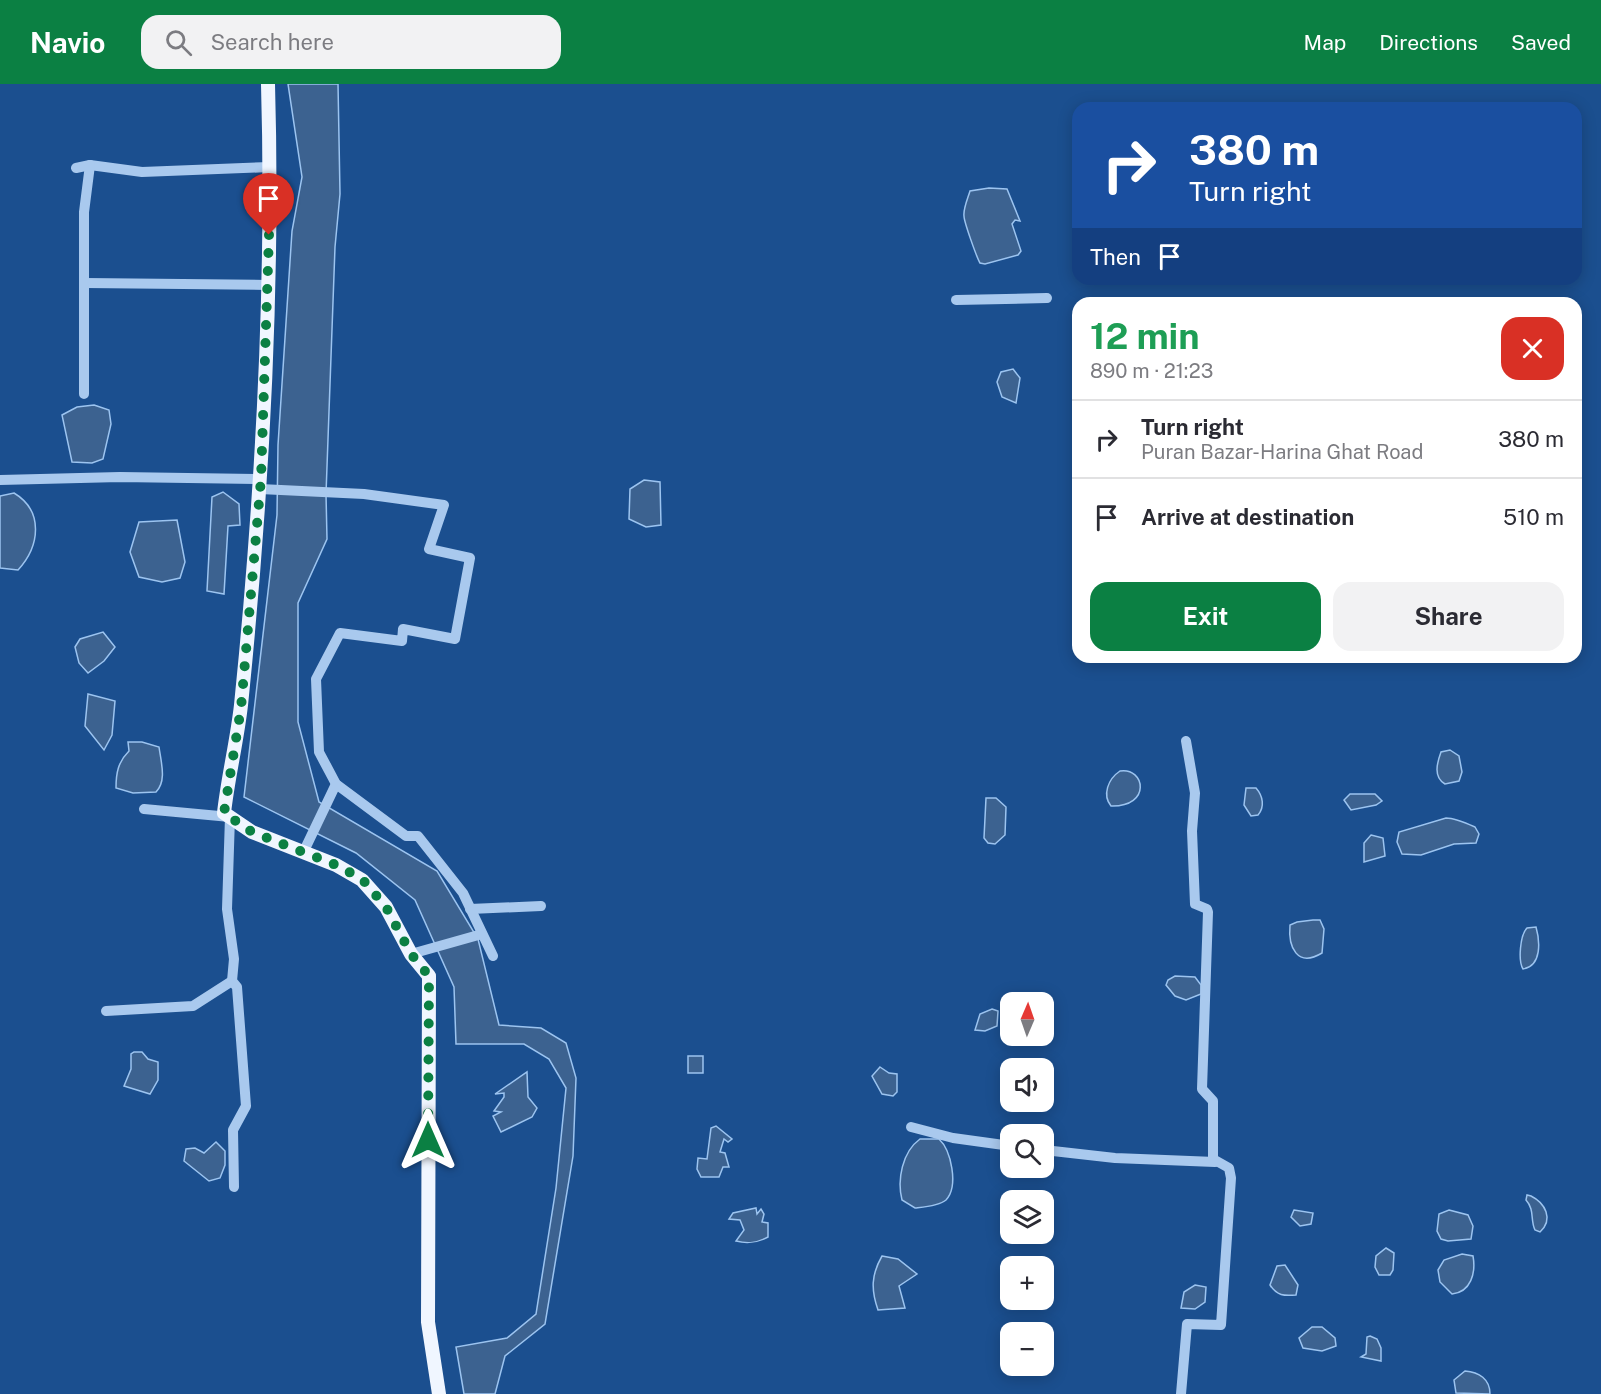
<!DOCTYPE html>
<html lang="en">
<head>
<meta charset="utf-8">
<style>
  body { margin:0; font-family:"Public Sans",sans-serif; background:#f2f2f3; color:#2b2b33; height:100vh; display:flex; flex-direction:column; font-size:22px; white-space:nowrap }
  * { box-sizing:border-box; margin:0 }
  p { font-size:20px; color:#7c7c81 }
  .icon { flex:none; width:33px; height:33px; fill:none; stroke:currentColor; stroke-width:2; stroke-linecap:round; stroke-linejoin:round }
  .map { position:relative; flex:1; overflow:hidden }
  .details { position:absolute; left:1072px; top:213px; width:510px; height:366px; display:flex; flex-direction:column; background:#fff; border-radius:18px; box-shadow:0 3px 15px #0003 }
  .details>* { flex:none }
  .top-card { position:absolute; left:1072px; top:18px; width:510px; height:183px; border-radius:18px; box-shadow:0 3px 15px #0003; background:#1a4fa0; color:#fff; overflow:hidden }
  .needle { width:39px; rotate:2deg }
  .tools { position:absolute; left:1000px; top:908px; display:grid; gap:12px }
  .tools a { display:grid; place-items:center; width:54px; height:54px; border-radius:12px; background:#fff; box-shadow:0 3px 15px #0003; font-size:30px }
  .pin { position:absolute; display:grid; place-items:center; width:51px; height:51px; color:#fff; margin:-62px -26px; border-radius:50% 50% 50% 0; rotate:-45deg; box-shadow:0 0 6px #0007 }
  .pin .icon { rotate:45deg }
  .me { position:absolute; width:66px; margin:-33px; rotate:0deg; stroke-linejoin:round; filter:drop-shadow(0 0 4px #0008) }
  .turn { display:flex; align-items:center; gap:21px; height:126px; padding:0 18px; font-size:27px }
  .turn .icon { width:78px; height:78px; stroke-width:2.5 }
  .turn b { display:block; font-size:42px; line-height:51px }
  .then { display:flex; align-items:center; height:57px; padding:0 18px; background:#0003; gap:12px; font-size:22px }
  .round { display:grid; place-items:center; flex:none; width:63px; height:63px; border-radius:18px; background:#f2f2f3 }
  .overview { display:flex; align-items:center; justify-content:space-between; height:102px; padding:0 18px }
  h1 { font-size:36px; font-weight:700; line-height:45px; color:#1e9e55 }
  .action { display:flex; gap:12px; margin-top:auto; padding:12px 18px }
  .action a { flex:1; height:69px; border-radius:18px; background:#0b8043; color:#fff; font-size:24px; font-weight:700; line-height:69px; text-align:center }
  .action a+a { background:#f2f2f3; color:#2b2b33 }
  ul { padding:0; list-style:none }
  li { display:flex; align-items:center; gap:18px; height:78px; padding:0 18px; border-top:2px solid #e1e1e2 }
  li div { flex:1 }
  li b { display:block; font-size:22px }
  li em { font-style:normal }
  header { display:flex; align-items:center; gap:36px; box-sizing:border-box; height:84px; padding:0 30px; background:#0b8043; color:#fff }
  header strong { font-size:28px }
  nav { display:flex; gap:33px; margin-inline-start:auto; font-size:21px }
  .search { width:420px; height:54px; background:#f2f2f3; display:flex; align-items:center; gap:15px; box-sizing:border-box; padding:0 21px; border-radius:18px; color:#7c7c81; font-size:22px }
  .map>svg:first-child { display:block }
  .water { fill:#3c6290; stroke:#9cc4f0; stroke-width:1.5 }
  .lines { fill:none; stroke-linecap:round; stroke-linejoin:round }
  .minor { stroke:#a9c9ee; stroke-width:10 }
  .major { stroke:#f0f6ff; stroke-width:14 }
  .route { stroke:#0b8043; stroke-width:10; stroke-dasharray:0 18 }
</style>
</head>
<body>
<header>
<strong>Navio</strong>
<div class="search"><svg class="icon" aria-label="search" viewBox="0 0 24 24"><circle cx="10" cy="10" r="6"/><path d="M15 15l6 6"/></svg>Search here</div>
<nav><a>Map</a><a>Directions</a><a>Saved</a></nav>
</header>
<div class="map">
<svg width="1601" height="1310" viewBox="0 0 1601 1310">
  <rect width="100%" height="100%" fill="#1b4f8f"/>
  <g class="water">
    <path d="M288,0H338L340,110L335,163L326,410L327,455L298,519V638L319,718L437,787L478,855L499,941L541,944L566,959L576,994L573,1072L545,1240L505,1272L495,1310H464L456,1263L507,1254L536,1230L556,1104L566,1004L549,975L524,960H456L454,903L415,816L356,769L244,713L277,431L278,361L292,147L302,93Z"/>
    <path d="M989,104L1007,105L1020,137L1015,136L1012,140L1021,167L1018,171L985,180L980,179C977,174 964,138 964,132C963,125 968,114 970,107Z"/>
    <path d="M1013,285L1020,294L1016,319L1002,313L997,298L1001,288Z"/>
    <path d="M94,321L109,326L111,340L103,375L92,379L72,378L62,331L77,323Z"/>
    <path d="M644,396L660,398L661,441L646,443L629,435L630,405Z"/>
    <path d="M223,408L239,420L240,441L228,442L224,510L207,507L212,413Z"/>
    <path d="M14,409C44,427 40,462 18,486L0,484V412Z"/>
    <path d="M177,436L185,478L180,494L162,498L139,493L130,468L139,438Z"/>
    <path d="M103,548L115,563L104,577L88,589L79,579L75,563L80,555Z"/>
    <path d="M88,610L115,617L112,651L104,666L85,642Z"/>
    <path d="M128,658H142L159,663C161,678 167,697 156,708L133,709L116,704C116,689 118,678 129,667Z"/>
    <path d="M1450,666L1459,672L1462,688L1459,697L1445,700C1433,693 1437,679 1441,668Z"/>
    <path d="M1120,687C1145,683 1152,723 1111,722C1102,711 1108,695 1120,687Z"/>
    <path d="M1246,704H1256C1263,712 1265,723 1258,731L1251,732L1244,721Z"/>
    <path d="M1350,710H1375L1382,717L1376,721L1351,726L1344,716Z"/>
    <path d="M986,714H996L1006,723L1005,751L995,760L988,759L984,754Z"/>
    <path d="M1446,734C1454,734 1466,739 1475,743L1479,750L1476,759L1454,760L1421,771L1402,770L1397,758L1399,748Z"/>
    <path d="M1371,751L1383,754L1385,772L1364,778V759Z"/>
    <path d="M1313,836H1320L1324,845L1322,869C1297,884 1288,863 1290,841L1297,838Z"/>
    <path d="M1536,843C1540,857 1542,882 1523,885C1518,877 1520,851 1527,844Z"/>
    <path d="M1175,892L1195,893L1201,901V910L1186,916L1175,912L1166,901L1168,896Z"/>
    <path d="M992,925L998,927L997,942L985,947L975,946L980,930Z"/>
    <path d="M134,968H142L148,975L158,978V996L150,1010L124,1002L131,985V970Z"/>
    <rect x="688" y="972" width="15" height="17"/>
    <path d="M880,983L889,989L897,990V1008L893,1012L882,1010L872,992Z"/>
    <path d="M527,988L528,1013L537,1024L532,1033L501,1048L493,1032L501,1028L494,1027L504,1013V1009L495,1010Z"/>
    <path d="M716,1042L732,1055L728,1058L724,1055L720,1068L725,1069L729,1083H723L719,1093H701L697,1085L698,1074L707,1075L711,1044Z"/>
    <path d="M920,1055H939C951,1066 959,1102 946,1116C939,1122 924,1123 915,1124L902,1116C897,1096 902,1068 920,1055Z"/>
    <path d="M216,1058L225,1067V1081L220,1094L209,1097L184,1077L186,1065L195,1064L204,1069Z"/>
    <path d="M1531,1112C1545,1119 1554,1135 1540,1148L1535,1146C1530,1136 1535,1126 1526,1116L1527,1111Z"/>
    <path d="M756,1124L757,1130L761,1125L764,1130L762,1138L768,1139V1153C757,1159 748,1160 736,1157L744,1146L740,1136L729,1135L733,1129Z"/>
    <path d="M1294,1126L1313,1129L1311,1140L1300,1142L1291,1133Z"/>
    <path d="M1449,1126L1468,1131L1473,1142L1471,1155L1448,1157L1441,1155L1437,1147L1439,1130Z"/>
    <path d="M1386,1164L1394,1169L1393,1186L1390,1191H1379L1375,1183L1376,1172Z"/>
    <path d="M1462,1170L1473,1172C1476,1189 1471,1208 1452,1210L1440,1198L1438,1186L1444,1176Z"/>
    <path d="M882,1172L898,1175L917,1190L899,1202L905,1224L878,1226C871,1206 871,1191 882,1172Z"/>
    <path d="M1285,1181L1298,1201L1296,1211C1284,1212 1277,1212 1270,1201L1277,1182Z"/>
    <path d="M1195,1201L1206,1203L1205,1218L1195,1225L1181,1224L1184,1208Z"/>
    <path d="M1312,1243H1322L1335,1254L1336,1262L1322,1267L1303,1264L1299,1254Z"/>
    <path d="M1370,1252L1377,1255L1381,1264V1277L1361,1273L1366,1270L1367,1253Z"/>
    <path d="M1465,1287C1479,1288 1490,1295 1490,1310L1456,1309L1454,1296Z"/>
  </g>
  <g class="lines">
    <g class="minor">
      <path d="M76,84L90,81L142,88L270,83"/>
      <path d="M85,199L268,201"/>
      <path d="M956,216L1047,214"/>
      <path d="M84,310V128L90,81"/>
      <path d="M0,396L120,393L261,395"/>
      <path d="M260,405L364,410L444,421L429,465L470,474L455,555L403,545L402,557L340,549L316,595L319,668L336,700L406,752H418L463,809L493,872"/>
      <path d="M144,725L230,733L227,825L234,875L232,897L237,903L246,1022L233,1046L234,1103"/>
      <path d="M303,769L336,700"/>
      <path d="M470,825L541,822"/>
      <path d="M411,870L482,850"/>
      <path d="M106,927L193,922L232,897"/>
      <path d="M911,1043L953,1054L1011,1062"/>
      <path d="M1044,1066L1115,1074L1215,1078"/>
      <path d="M1181,1310L1187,1240L1221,1241L1231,1094L1229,1084L1213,1075V1017L1202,1005L1208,828L1207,825L1195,820L1192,747L1195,709L1186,657"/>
    </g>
    <path class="major" d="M268,0C274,207 262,415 241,621C237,657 228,693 224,729L252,748L336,781L362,796L386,823L411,870L429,892L428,1238L439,1310"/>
  </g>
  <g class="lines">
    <path class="route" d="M269,151L261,395L241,624L224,729L252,748L336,781L362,795L386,823L411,870L429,892L428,1056"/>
  </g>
</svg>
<div class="tools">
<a><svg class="needle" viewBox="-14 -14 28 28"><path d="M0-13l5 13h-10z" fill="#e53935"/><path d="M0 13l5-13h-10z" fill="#7c7c81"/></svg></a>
<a><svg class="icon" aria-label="sound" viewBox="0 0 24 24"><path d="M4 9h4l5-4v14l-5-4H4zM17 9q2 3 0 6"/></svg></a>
<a><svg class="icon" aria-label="search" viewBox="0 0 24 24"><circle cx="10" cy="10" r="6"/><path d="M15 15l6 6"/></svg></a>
<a><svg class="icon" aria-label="layers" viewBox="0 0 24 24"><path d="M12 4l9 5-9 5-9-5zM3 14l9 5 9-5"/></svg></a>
<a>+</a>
<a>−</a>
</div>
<div class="pin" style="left:269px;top:151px;background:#d93025"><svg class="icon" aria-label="arrive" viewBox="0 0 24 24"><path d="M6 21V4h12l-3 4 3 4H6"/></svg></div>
<svg class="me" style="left:428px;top:1056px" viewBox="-20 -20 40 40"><path d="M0-17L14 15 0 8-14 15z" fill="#0b8043" stroke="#fff" stroke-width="4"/></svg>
<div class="top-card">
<div class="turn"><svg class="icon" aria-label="right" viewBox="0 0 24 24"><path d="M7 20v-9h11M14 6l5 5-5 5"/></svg><div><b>380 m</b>Turn right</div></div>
<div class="then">Then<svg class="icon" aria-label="arrive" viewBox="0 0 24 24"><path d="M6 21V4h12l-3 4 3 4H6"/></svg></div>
</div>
<section class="details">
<div class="overview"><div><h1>12 min</h1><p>890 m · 21:23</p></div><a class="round" style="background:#d93025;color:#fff"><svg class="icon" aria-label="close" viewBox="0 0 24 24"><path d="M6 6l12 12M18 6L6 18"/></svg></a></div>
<ul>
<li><svg class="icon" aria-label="right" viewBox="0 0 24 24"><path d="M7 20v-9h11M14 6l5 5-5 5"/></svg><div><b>Turn right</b><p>Puran Bazar-Harina Ghat Road</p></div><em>380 m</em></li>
<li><svg class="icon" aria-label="arrive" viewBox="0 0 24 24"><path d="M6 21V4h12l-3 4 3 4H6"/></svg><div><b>Arrive at destination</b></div><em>510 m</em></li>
</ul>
<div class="action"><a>Exit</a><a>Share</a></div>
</section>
</div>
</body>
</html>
